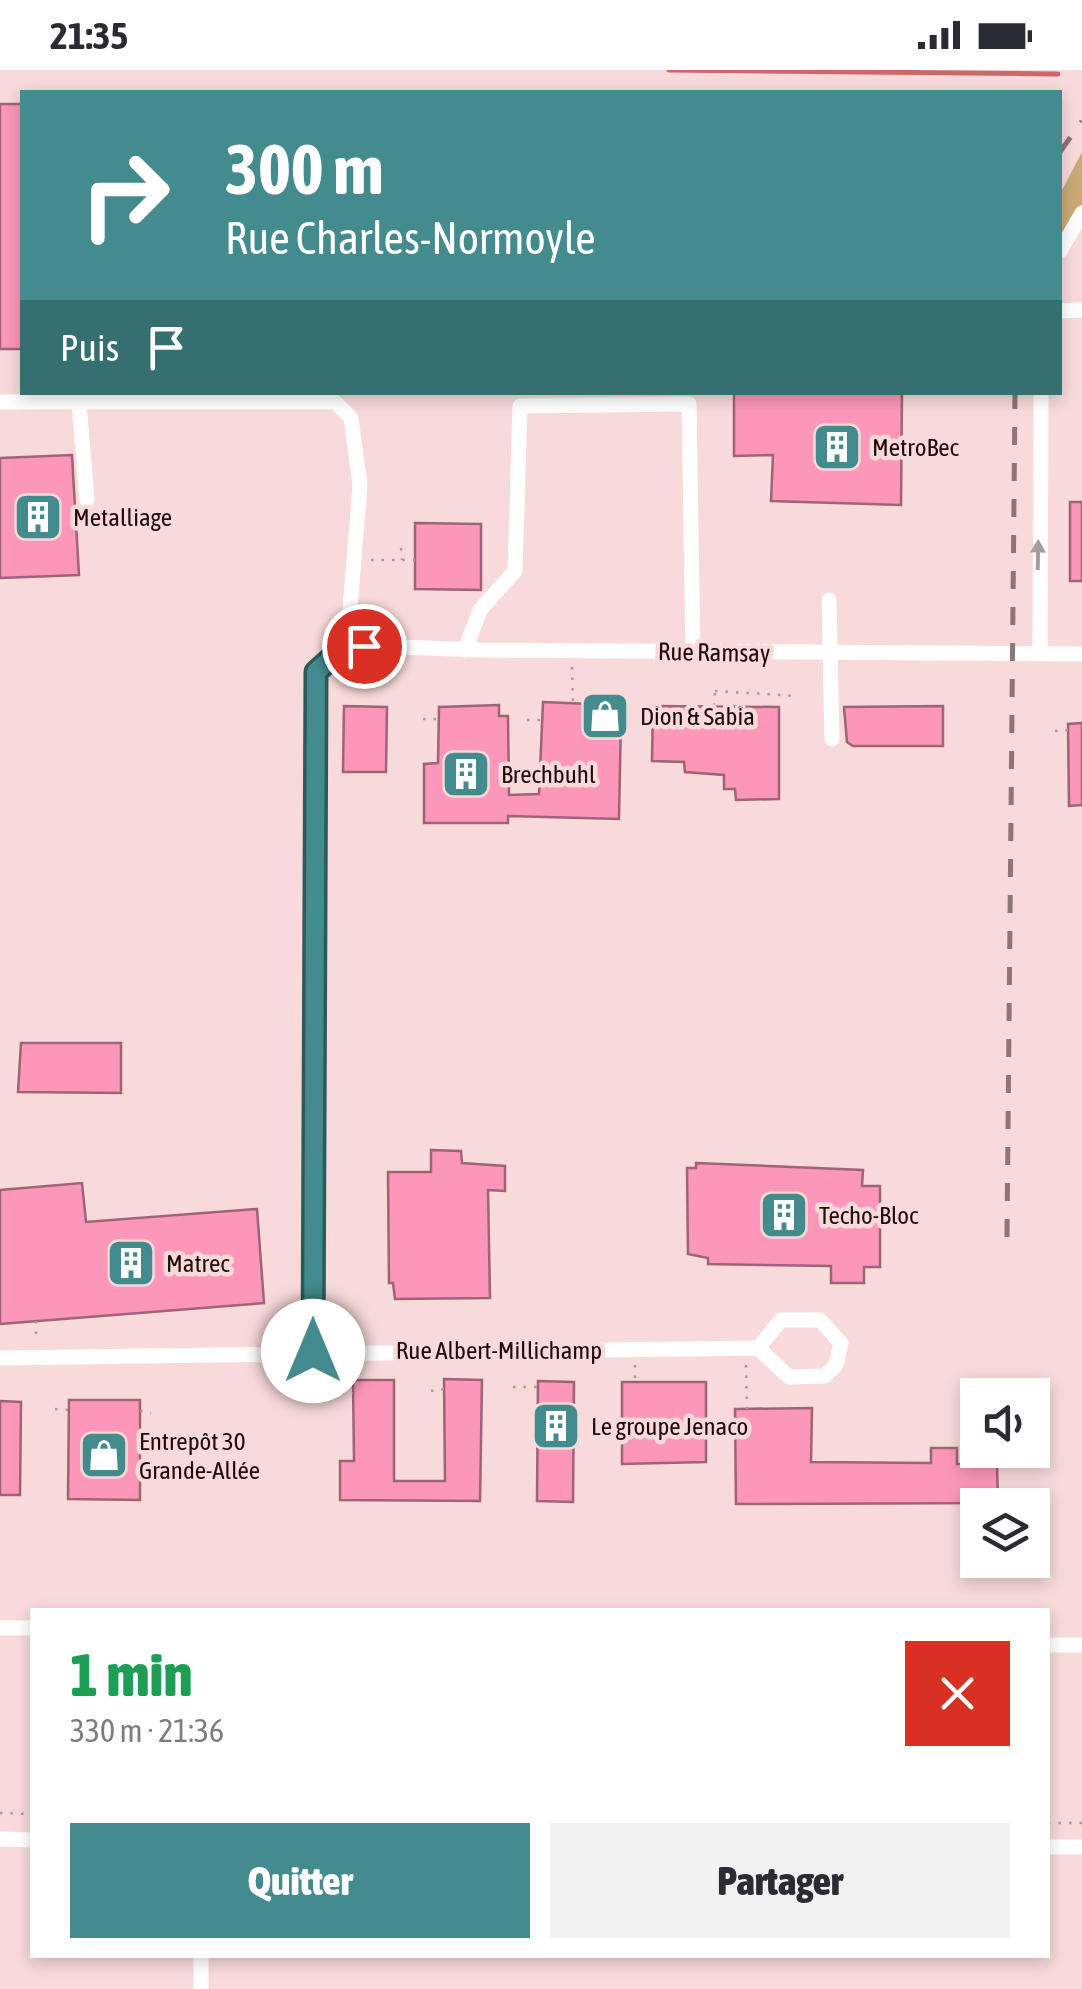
<!DOCTYPE html>
<html lang="fr">
<head>
<meta charset="utf-8">
<style>
  body { margin:0; font-family:"Asap Condensed",sans-serif; background:#f2f2f3; color:#2b2b33; height:100vh; display:flex; flex-direction:column; font-size:38px; white-space:nowrap }
  * { box-sizing:border-box; margin:0 }
  p { font-size:32px; color:#7c7c81 }
  .icon { flex:none; width:55px; height:55px; fill:none; stroke:currentColor; stroke-width:2; stroke-linecap:round; stroke-linejoin:round }
  .map { position:relative; flex:1; overflow:hidden }
  .panel { position:absolute; left:30px; top:1538px; width:1020px; height:350px; display:flex; flex-direction:column; background:#fff; border-radius:0px; box-shadow:0 5px 15px #0003 }
  .panel>* { flex:none }
  .top-card { position:absolute; left:20px; top:20px; width:1042px; height:305px; border-radius:0px; box-shadow:0 5px 15px #0003; background:#438b8d; color:#fff; overflow:hidden }
  .fabs { position:absolute; left:960px; top:1308px; display:grid; gap:20px }
  .fabs a { display:grid; place-items:center; width:90px; height:90px; border-radius:0px; background:#fff; box-shadow:0 5px 15px #0003; font-size:50px }
  .pin { position:absolute; display:grid; place-items:center; width:85px; height:85px; color:#fff; margin:-42px; border:5px solid #fff; border-radius:50%; box-shadow:0 2px 10px #0007 }
  .me { position:absolute; width:110px; margin:-55px; rotate:0deg; stroke-linejoin:round; filter:drop-shadow(0 0 8px #0008) }
  .turn { display:flex; align-items:center; gap:35px; height:210px; padding:0 40px; font-size:45px }
  .turn .icon { width:130px; height:130px; stroke-width:2.5 }
  .turn b { display:block; font-size:70px; line-height:85px }
  .then { display:flex; align-items:center; height:95px; padding:0 40px; background:#0003; gap:20px; font-size:38px }
  .round { display:grid; place-items:center; flex:none; width:105px; height:105px; border-radius:0px; background:#f2f2f3 }
  .summary { display:flex; align-items:center; justify-content:space-between; height:170px; padding:0 40px }
  h1 { font-size:60px; font-weight:800; line-height:75px; color:#1e9e55 }
  .primary-button { display:flex; gap:20px; margin-top:auto; padding:20px 40px }
  .primary-button a { flex:1; height:115px; border-radius:0px; background:#438b8d; color:#fff; font-size:40px; font-weight:800; line-height:115px; text-align:center }
  .primary-button a+a { background:#f2f2f3; color:#2b2b33 }
  .status { display:flex; justify-content:space-between; align-items:center; height:70px; padding:0 50px; background:#fff; direction:ltr }
  .status svg { height:28px; fill:currentColor }
  .map>svg:first-child { display:block }
  .green { fill:#caa975 }
  .lines { fill:none; stroke-linecap:round; stroke-linejoin:round }
  .stream { stroke:#cc686c; stroke-width:5 }
  .building { fill:#fc97ba; stroke:#9f6377; stroke-width:2.5 }
  .path { stroke:#b19695; stroke-width:2.5; stroke-dasharray:2.5 8; stroke-linecap:butt }
  .minor { stroke:#fff; stroke-width:15 }
  .rail { stroke:#8f7575; stroke-width:5; stroke-dasharray:18 18; stroke-linecap:butt }
  .oneway { fill:#a69d9d }
  .route-casing { stroke:#2c5a5c; stroke-width:25 }
  .route { stroke:#438b8d; stroke-width:18 }
  .labels { text-anchor:middle; stroke-width:9; stroke-linejoin:round; paint-order:stroke }
  .poi-label { font-size:25px; fill:#20090a; stroke:#f7dad9; text-anchor:start }
  .street-label { font-size:25px; fill:#20090a; stroke:#f7dad9 }
</style>
</head>
<body>
<div class="status"><b>21:35</b><svg viewBox="0 0 49 12"><path d="M0 12V9h3v3zM5 12V6h3v6zM10 12V3h3v9zM15 12V0h3v12zM26 1h20v11H26zM47 4h2v5h-2z"/></svg></div>
<div class="map">
<svg width="1082" height="1919" viewBox="0 0 1082 1919">
  <rect width="100%" height="100%" fill="#f7dad9"/>
  <path class="green" d="M1082,82V134L1060,169V124Z"/>
  <g class="lines">
    <path class="stream" d="M669,0L1058,4"/>
  </g>
  <g class="building">
    <rect x="0" y="34" width="22" height="245"/>
    <path d="M734,322H902L901,435L771,431L773,385L734,386Z"/>
    <path d="M72,385L79,505L0,508V388Z"/>
    <rect x="1070" y="432" width="12" height="79"/>
    <path d="M415,453L481,454V520L415,519Z"/>
    <path d="M543,632L612,635L613,644L621,645L619,749L508,746V753H424V694L438,693L439,637L499,635V646H508L509,725L539,724Z"/>
    <path d="M344,636L387,637L386,702H343Z"/>
    <path d="M653,636L779,637V729L736,730L735,719H724V705L685,702L684,692L652,691Z"/>
    <path d="M943,636V676H853L847,672L844,637Z"/>
    <path d="M1082,653V735L1069,736L1068,654Z"/>
    <path d="M21,973H121V1023L18,1022Z"/>
    <path d="M431,1080L461,1081L462,1093L505,1096V1121L488,1120L490,1228L395,1229L393,1213H389L388,1102H431Z"/>
    <path d="M696,1093L863,1100L862,1116H880V1197H864V1213H831V1196L708,1194V1188L688,1184L687,1098H696Z"/>
    <path d="M82,1113L86,1152L257,1139L264,1233L0,1254V1120Z"/>
    <path d="M444,1309L482,1310L480,1431L340,1430V1391H354L353,1310H394V1411H445Z"/>
    <path d="M538,1311L574,1312L573,1432L537,1431Z"/>
    <path d="M622,1312H706V1392L622,1394Z"/>
    <path d="M69,1330H140V1430L68,1429Z"/>
    <path d="M0,1331L21,1332L20,1425H0Z"/>
    <path d="M812,1338L811,1392L931,1393V1378H957V1394L997,1393L998,1433L736,1434L735,1339Z"/>
  </g>
  <g class="lines">
    <g class="path">
      <path d="M401,478L402,490"/>
      <path d="M371,490H415"/>
      <path d="M572,597L573,633"/>
      <path d="M715,621L797,626"/>
      <path d="M714,636L715,619"/>
      <path d="M423,649H439"/>
      <path d="M640,649L653,650"/>
      <path d="M527,650H542"/>
      <path d="M1055,661L1068,660"/>
      <path d="M36,1251V1271"/>
      <path d="M635,1295V1312"/>
      <path d="M746,1295L747,1339"/>
      <path d="M513,1317H538"/>
      <path d="M431,1321L444,1319"/>
      <path d="M331,1323H353"/>
      <path d="M55,1339L69,1340"/>
      <path d="M140,1341L151,1343"/>
      <path d="M150,1377L190,1379"/>
      <path d="M0,1743L32,1744"/>
      <path d="M1048,1753H1082"/>
    </g>
    <g class="minor">
      <path d="M1060,181L1082,143"/>
      <path d="M1060,241L1082,240"/>
      <path d="M0,332H335L351,348L360,415L347,575L315,602L313,1281"/>
      <path d="M79,332L87,430"/>
      <path d="M829,530L832,669"/>
      <path d="M347,575L480,580L1082,584"/>
      <path d="M465,580L480,540L515,501L520,336L689,334L693,582"/>
      <path d="M1040,583L1041,322"/>
      <path d="M0,1288L758,1278L789,1307L825,1306L836,1295L841,1273L820,1250H781L758,1278"/>
      <path d="M0,1558H32"/>
      <path d="M1048,1575H1082"/>
      <path d="M0,1769L32,1770"/>
      <path d="M1048,1777H1082"/>
      <path d="M201,1919V1885"/>
    </g>
    <g class="rail">
      <path d="M1060,82L1082,51"/>
      <path d="M1007,1167L1015,322"/>
    </g>
  </g>
  <defs><path id="oneway-solid" d="M-6-.8H1V-3.2L6.5 0L1 3.2V.8H-6Z" transform="scale(2.5)"/></defs>
  <use class="oneway" href="#oneway-solid" transform="translate(1038 485) rotate(-89)"/>
  <g class="lines">
    <g class="route-casing">
      <path id="route" d="M313,1281L316,602L347,574L364,576"/>
    </g>
    <use href="#route" class="route"/>
  </g>
  <defs>
    <g id="building-square" transform="scale(2.5)"><rect x="-9" y="-9" width="18" height="18" rx="4" fill="#438b8d" stroke="#f7dad9"/><path d="M-4-6H4V6H1V3H-1V6H-4ZM-2.5-4.3h1.7v1.8h-1.7ZM.8-4.3h1.7v1.8H.8ZM-2.5-1h1.7V.8h-1.7ZM.8-1h1.7V.8H.8Z" fill="#fff"/></g>
    <g id="shop-square" transform="scale(2.5)"><rect x="-9" y="-9" width="18" height="18" rx="4" fill="#438b8d" stroke="#f7dad9"/><path d="M-5-2.5h2.3a2.7 3.5 0 0 1 5.4 0H5L5.5 6h-11ZM-1.5-2.5h3a1.5 2.3 0 0 0-3 0Z" fill="#fff"/></g>
  </defs>
  <g fill-rule="evenodd">
    <use href="#building-square" x="837" y="377"/>
    <use href="#building-square" x="38" y="447"/>
    <use href="#shop-square" x="605" y="646"/>
    <use href="#building-square" x="466" y="704"/>
    <use href="#building-square" x="784" y="1145"/>
    <use href="#building-square" x="131" y="1193"/>
    <use href="#building-square" x="556" y="1356"/>
    <use href="#shop-square" x="104" y="1385"/>
  </g>
  <g class="labels">
    <g class="poi-label">
      <text x="872" y="386">MetroBec</text>
      <text x="73" y="456">Metalliage</text>
      <text x="640" y="655">Dion &amp; Sabia</text>
      <text x="501" y="713">Brechbuhl</text>
      <text x="819" y="1154">Techo-Bloc</text>
      <text x="166" y="1202">Matrec</text>
      <text x="591" y="1365">Le groupe Jenaco</text>
      <text x="139" y="1380">Entrepôt 30<tspan x="139" dy="29">Grande-Allée</tspan></text>
    </g>
    <g class="street-label">
      <text transform="translate(714 582) rotate(1)" y="9">Rue Ramsay</text>
      <text x="499" y="1289">Rue Albert-Millichamp</text>
    </g>
  </g>
</svg>
<div class="fabs">
<a><svg class="icon" aria-label="sound" viewBox="0 0 24 24"><path d="M4 9h4l5-4v14l-5-4H4zM17 9q2 3 0 6"/></svg></a>
<a><svg class="icon" aria-label="layers" viewBox="0 0 24 24"><path d="M12 4l9 5-9 5-9-5zM3 14l9 5 9-5"/></svg></a>
</div>
<div class="pin" style="left:364px;top:576px;background:#d93025"><svg class="icon" aria-label="arrive" viewBox="0 0 24 24"><path d="M6 21V4h12l-3 4 3 4H6"/></svg></div>
<svg class="me" style="left:313px;top:1281px" viewBox="-20 -20 40 40"><circle r="19" fill="#fff"/><path d="M0-13L10 11 0 6-10 11z" fill="#438b8d"/></svg>
<div class="top-card">
<div class="turn"><svg class="icon" aria-label="right" viewBox="0 0 24 24"><path d="M7 20v-9h11M14 6l5 5-5 5"/></svg><div><b>300 m</b>Rue Charles-Normoyle</div></div>
<div class="then">Puis<svg class="icon" aria-label="arrive" viewBox="0 0 24 24"><path d="M6 21V4h12l-3 4 3 4H6"/></svg></div>
</div>
<section class="panel">
<div class="summary"><div><h1>1 min</h1><p>330 m · 21:36</p></div><a class="round" style="background:#d93025;color:#fff"><svg class="icon" aria-label="close" viewBox="0 0 24 24"><path d="M6 6l12 12M18 6L6 18"/></svg></a></div>
<div class="primary-button"><a>Quitter</a><a>Partager</a></div>
</section>
</div>
</body>
</html>
